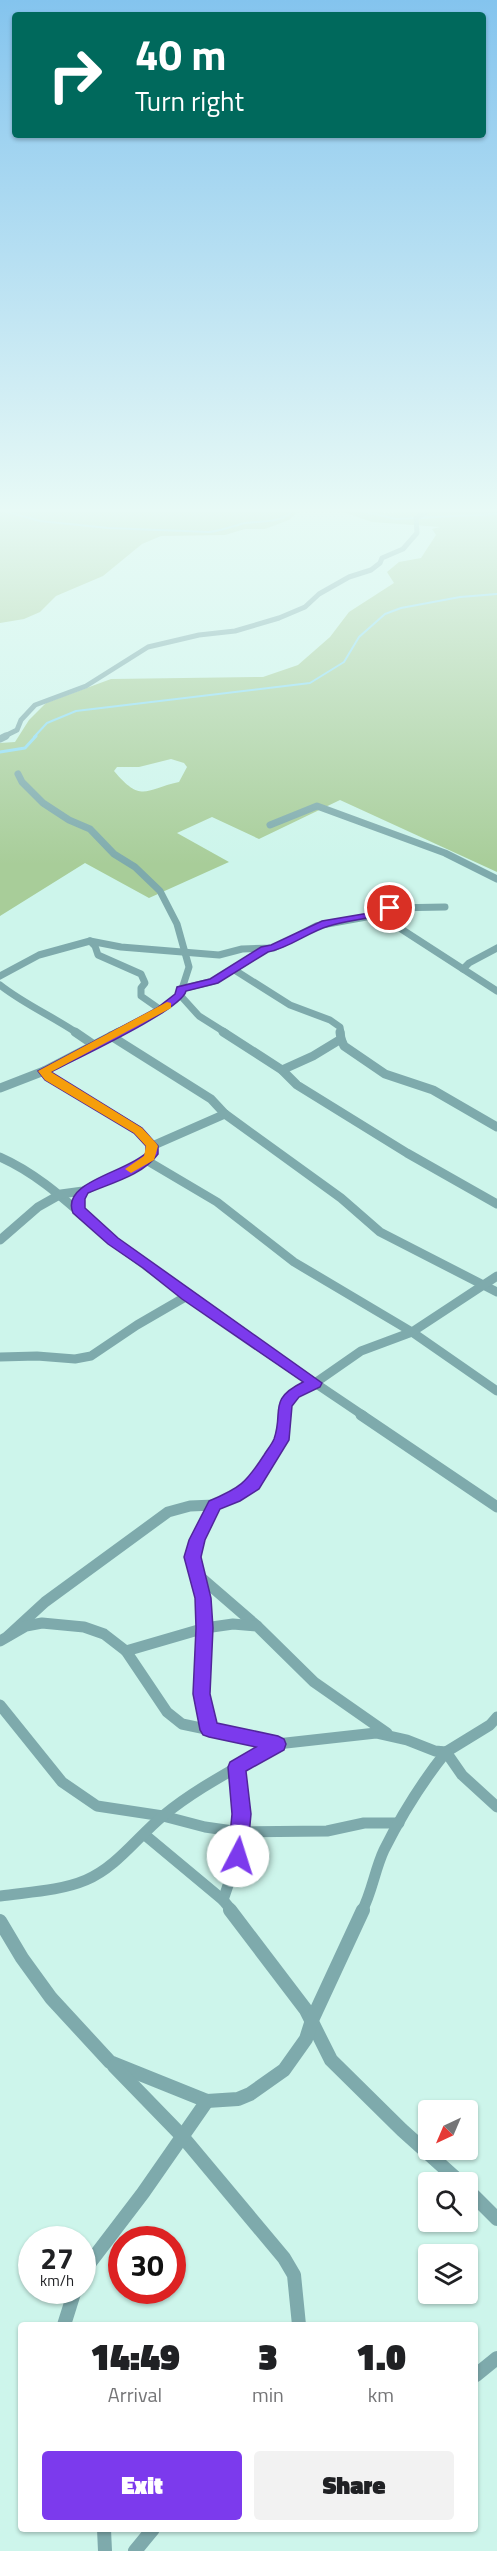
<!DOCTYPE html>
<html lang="en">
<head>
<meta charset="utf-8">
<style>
  body { margin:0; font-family:"Titillium Web",sans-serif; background:#f2f2f2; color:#202124; height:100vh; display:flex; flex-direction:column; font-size:22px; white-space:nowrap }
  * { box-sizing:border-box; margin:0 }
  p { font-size:20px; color:#757577 }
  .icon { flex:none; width:33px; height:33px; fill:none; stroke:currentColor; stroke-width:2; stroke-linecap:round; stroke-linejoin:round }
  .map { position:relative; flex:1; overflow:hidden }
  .sheet { position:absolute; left:18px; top:2322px; width:460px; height:210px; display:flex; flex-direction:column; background:#fff; border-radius:6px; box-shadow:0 2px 4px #0004 }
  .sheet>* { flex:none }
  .guide { position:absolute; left:12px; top:12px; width:474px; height:126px; border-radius:6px; box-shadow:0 2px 4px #0004; background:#00695c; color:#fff; overflow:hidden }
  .needle { width:39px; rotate:224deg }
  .tools { position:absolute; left:418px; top:2100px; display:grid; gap:12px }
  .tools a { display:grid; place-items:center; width:60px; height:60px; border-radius:6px; background:#fff; box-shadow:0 2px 4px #0004; font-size:30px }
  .speed { position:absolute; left:18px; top:2226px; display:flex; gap:12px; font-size:30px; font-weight:700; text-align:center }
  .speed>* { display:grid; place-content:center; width:78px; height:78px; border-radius:50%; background:#fff; box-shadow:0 2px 4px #0004; line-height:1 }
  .speed small { font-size:15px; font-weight:400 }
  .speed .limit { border:9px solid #d22; background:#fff; color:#111 }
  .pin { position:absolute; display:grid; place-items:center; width:51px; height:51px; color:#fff; margin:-26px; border:3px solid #fff; border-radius:50%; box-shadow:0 2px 6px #0007 }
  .me { position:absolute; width:66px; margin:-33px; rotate:5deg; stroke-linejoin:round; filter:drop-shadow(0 0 4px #0008) }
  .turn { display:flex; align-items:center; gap:21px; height:126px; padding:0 24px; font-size:27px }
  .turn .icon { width:78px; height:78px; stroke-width:2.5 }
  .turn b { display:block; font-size:42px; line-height:51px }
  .eta { display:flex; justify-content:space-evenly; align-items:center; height:102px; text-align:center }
  .eta b { font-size:36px; font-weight:800; line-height:42px }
  .primary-button { display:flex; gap:12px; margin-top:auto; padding:12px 24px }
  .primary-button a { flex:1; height:69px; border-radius:6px; background:#7c3aed; color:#fff; font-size:24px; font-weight:800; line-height:69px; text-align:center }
  .primary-button a+a { background:#f2f2f2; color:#202124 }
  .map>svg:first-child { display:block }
  .green { fill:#a8cd99; fill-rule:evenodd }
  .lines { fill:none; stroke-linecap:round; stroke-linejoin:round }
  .stream-far1 { stroke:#8edcf6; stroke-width:2 }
  .stream { stroke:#8edcf6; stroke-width:3 }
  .street-far4 { stroke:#7eaaac; stroke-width:5 }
  .street-far3 { stroke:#7eaaac; stroke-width:7 }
  .street-far2 { stroke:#7eaaac; stroke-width:9 }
  .street-far1 { stroke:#7eaaac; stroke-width:11 }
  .street { stroke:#7eaaac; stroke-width:14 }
  .route { fill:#7c3aed; stroke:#51269a; stroke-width:1.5 }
  .slow { fill:#f59e0b }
</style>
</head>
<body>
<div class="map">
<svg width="497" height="2551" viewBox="0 0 497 2551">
  <rect width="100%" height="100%" fill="#cdf5eb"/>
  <g class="green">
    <path d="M0,508H301L289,520L265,529H245L225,535L161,536L142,544L103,576L56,596L40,612L24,619L0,623Z"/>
    <path d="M332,508H362L385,513L497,509V872L340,800L259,839L212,817L177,833L229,862L149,898L85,863L0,916V743L15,742L29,720L46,703L111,679L263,677L298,665L330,637L349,612L394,583L387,572L399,562L421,558L436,535L432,529L440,527L372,522ZM171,759L184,763L187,767L179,782C145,789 142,804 114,771L117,767H139Z"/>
  </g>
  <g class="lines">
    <g class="stream-far1">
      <path d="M349,508L396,519L497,514"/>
      <path d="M0,510L40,521L108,528L209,532C221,531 230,527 241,524C257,520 285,525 294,508"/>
      <path d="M34,737L47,723L76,711L310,683L344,662L359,637L385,614L401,608L460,597L497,594"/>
    </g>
    <path class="stream" d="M0,752L25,748L36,736"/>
    <path class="street-far4" d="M3,737L17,730L21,720L35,705L86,686L148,647L199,635L235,631L279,618L305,607L319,594L349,577L371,570L380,563L382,558L403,549L417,533L416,518L433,508"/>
    <g class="street-far3">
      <path d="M0,739L6,736"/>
      <path d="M18,774L22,782L43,803L69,820L90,829L114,854L135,867L160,891L177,924L189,967L180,995L161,1010L116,1033"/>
      <path d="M270,825L317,806L445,853L497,879"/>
      <path d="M378,914L463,969"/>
      <path d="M90,941L95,946L98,955L141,974L145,983L141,988V996L161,1010"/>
      <path d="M497,948L469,963L463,969L497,991"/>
      <path d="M233,969L290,1005L330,1020L340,1027L341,1033"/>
      <path d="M0,976L39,955L90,941L121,947L219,955L242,949L274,948L316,926L372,916L390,908L445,907"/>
      <path d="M0,985C24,1004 52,1016 77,1033"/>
      <path d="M181,989L214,981L263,950"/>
      <path d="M180,995L199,1016L226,1033"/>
    </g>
    <g class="street-far2">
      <path d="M75,1032L94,1045"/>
      <path d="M223,1032L282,1070L297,1085L407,1153L497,1204"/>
      <path d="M111,1036L211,1099L225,1114L341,1198L380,1232L497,1292"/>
      <path d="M341,1039L344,1046L385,1074L433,1090L497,1127"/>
      <path d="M282,1070L313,1056L341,1039L340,1032"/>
      <path d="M44,1071L49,1077L138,1130L152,1146"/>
      <path d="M0,1088L44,1071L119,1032"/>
      <path d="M0,1157C50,1179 84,1220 127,1252C204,1309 284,1362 364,1416"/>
      <path d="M146,1160L217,1202L294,1262L412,1332L497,1391"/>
      <path d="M0,1240L38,1207L61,1194L83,1191L125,1172L150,1157L152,1146L225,1114"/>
      <path d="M0,1357L37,1356L75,1359L91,1356L137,1325L187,1296"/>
      <path d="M284,1416L285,1405L293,1393L315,1383L361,1351L412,1332L497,1276"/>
    </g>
    <g class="street-far1">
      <path d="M361,1415L497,1507"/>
      <path d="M198,1575L257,1626"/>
      <path d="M8,1636L45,1602L168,1512L190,1506L214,1505L235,1497L253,1485L281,1440L284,1415"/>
      <path d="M0,1641L26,1626L42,1623L84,1627L104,1634L126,1651L167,1712L182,1724L277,1744L376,1733L407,1740L435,1751L446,1752L490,1725L497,1717"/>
      <path d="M126,1651L205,1628L233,1624L257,1626L314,1682L387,1733"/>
      <path d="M0,1705L62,1782L97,1806L163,1816L205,1827L240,1832L327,1831L364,1823H399"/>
      <path d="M209,1729L204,1696L203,1601L193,1556L198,1536L214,1505"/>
      <path d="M446,1752L462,1775L497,1807"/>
      <path d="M145,1835L223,1900L232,1911"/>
      <path d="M0,1896C28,1892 60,1891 86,1880C117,1867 138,1836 164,1815C198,1787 239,1767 277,1744"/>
      <path d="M223,1900L238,1856L241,1813L237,1767"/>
      <path d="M362,1911C372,1892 375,1869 384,1850C401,1816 422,1782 446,1752"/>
    </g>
    <g class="street">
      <path d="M230,1910L306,2010L331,2060L402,2130L460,2182"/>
      <path d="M0,1921L22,1958L51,1998L110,2062L207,2101L238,2099L250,2094L284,2070L306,2039L312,2020L363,1910"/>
      <path d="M114,2066L182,2136L284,2258L294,2275L299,2325"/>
      <path d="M468,2190L497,2219"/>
      <path d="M82,2273L143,2193L207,2101"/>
      <path d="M64,2325L75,2290"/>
      <path d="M476,2375L497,2358"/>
      <path d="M104,2529L105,2551"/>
      <path d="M135,2551L153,2529"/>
    </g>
  </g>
  <linearGradient id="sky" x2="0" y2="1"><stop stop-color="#84c4ee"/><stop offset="0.59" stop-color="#e8faf6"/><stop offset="1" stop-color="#e8faf6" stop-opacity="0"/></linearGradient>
  <rect width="497" height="865" fill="url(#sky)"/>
  <path class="route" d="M390,905L395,908L394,910C371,920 352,919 329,926C308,932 290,948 268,952L218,983L186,991C182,1010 73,1060 51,1072L142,1128L158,1146V1154C143,1175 111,1183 88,1193L85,1199V1208L118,1238L322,1383L320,1387L299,1397L292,1406L289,1440L259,1489L240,1501L220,1509L205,1540L201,1557L211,1598L213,1628L210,1694L217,1723L278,1736L284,1739L286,1744L284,1750L246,1771L251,1814L247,1856L244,1862L238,1864L231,1862L228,1856L232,1814L228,1767L230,1762L256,1747L209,1737L203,1735L200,1730L193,1694L196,1628L195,1598L184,1557L189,1540L209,1501C240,1488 246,1483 264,1455C267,1450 272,1444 274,1439C284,1411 267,1400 303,1382L182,1299L143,1268L108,1244L73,1213C60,1182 127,1172 146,1153V1146L134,1133L45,1080L38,1071L157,1008L175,994L177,987L210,979L261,947L271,945L322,921L369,913Z"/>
  <path class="slow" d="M167,1002L171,1003V1008L51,1072L142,1128L156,1143L158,1146L154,1160L131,1173L125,1169L144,1156L146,1146L134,1133L45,1080L38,1071Z"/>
</svg>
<div class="tools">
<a><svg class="needle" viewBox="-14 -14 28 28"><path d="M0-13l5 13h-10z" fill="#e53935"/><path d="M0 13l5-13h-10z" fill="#757577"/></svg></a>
<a><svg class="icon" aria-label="search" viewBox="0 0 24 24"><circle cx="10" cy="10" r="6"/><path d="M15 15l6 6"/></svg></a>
<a><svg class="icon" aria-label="layers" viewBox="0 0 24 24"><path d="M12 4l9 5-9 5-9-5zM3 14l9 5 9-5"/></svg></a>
</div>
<div class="speed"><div>27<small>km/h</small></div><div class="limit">30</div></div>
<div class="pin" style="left:390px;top:908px;background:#d93025"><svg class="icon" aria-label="arrive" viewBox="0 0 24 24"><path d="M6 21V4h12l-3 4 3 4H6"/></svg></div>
<svg class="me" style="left:238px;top:1856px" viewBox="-20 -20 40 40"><circle r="19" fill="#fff"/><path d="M0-13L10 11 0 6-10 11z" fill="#7c3aed"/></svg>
<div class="guide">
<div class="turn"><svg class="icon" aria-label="right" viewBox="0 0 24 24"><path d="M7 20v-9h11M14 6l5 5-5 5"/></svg><div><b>40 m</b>Turn right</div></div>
</div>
<section class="sheet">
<div class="eta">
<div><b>14:49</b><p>Arrival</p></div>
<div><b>3</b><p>min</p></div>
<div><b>1.0</b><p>km</p></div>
</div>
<div class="primary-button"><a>Exit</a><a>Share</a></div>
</section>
</div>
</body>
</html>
